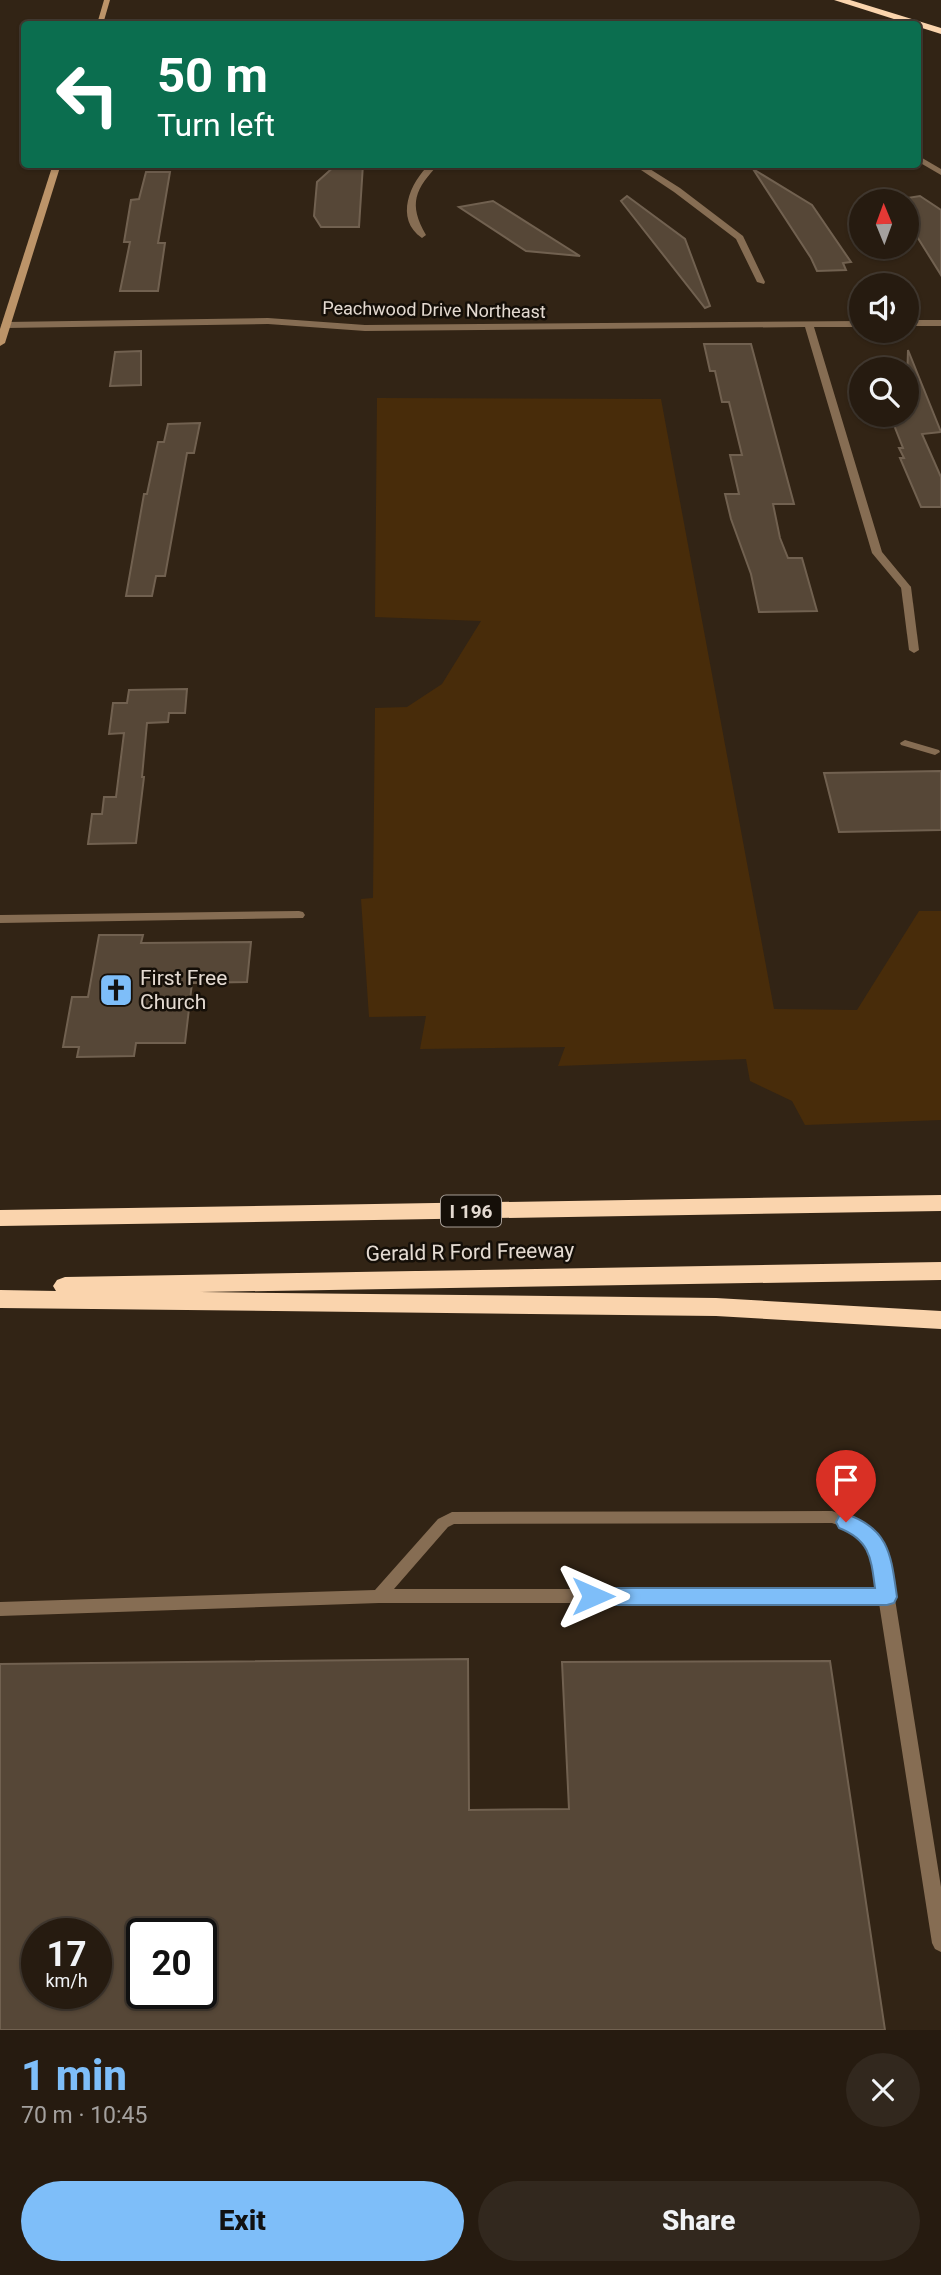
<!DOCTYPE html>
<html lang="en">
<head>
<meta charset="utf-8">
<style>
  body { margin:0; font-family:Roboto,sans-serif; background:#32281e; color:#f1f3f6; height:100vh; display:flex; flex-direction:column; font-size:26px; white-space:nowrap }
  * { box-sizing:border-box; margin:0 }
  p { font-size:23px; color:#a4a19f }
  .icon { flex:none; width:38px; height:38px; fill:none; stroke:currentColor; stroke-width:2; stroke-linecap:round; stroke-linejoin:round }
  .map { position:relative; height:2030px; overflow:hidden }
  .details { display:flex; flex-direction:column; background:#261b10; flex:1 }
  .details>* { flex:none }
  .banner { position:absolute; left:21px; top:21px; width:900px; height:147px; border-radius:7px; box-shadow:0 2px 5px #0004,0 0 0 2px #423930; background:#0b6e4f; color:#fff; overflow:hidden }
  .needle { width:46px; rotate:359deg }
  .controls { position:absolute; left:849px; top:189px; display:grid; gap:14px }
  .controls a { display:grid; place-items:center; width:70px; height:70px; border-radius:50%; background:#261b10; box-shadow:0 2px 5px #0004,0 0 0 2px #423930; font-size:35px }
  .speed { position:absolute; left:21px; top:1918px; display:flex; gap:14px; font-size:35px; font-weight:700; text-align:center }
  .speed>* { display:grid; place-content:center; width:91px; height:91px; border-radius:50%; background:#261b10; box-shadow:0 2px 5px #0004,0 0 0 2px #423930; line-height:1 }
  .speed small { font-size:18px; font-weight:400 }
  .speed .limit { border:4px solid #111; border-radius:10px; background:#fff; color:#111 }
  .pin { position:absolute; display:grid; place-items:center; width:60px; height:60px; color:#fff; margin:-72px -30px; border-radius:50% 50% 50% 0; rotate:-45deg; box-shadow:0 0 7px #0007 }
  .pin .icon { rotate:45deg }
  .me { position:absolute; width:77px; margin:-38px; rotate:90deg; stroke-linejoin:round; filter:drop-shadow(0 0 5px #0008) }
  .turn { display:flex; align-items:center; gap:24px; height:147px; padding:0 21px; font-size:32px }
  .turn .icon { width:91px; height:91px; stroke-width:2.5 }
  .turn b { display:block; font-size:49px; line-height:60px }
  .round { display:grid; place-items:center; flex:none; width:74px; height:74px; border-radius:37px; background:#32281e }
  .headline { display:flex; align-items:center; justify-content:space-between; height:119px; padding:0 21px }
  h1 { font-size:42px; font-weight:800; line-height:52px; color:#7ebef9 }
  .cta { display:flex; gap:14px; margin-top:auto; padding:14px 21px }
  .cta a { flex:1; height:80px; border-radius:42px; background:#7ebef9; color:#111; font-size:28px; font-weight:800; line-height:80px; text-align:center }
  .cta a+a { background:#32281e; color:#f1f3f6 }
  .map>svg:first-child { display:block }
  .green { fill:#482c0a }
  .building { fill:#564737; stroke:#716150; stroke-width:2; fill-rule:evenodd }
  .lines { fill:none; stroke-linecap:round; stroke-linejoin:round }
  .lane { fill:#866d53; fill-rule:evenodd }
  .street { fill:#866d53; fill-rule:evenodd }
  .secondary { fill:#bc9469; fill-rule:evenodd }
  .highway { fill:#fad4ad; fill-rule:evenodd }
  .route { fill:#7ebef9; stroke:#527ca2; stroke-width:2 }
  .labels { text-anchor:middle; stroke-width:5; stroke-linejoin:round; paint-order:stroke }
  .far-street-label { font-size:18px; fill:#e4dad1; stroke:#150f08 }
  .shield { fill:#150f08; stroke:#a69d95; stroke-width:2 }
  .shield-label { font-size:19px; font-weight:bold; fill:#e4dad1 }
  .poi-label { font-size:21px; fill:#e4dad1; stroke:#150f08; text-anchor:start }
  .street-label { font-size:21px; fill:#e4dad1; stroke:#150f08 }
</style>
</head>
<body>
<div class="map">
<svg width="941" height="2030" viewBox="0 0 941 2030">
  <rect width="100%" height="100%" fill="#322415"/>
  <path class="green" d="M377,398L661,399L774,1009L857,1010L919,911H941V1120L805,1125L792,1101L750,1081L746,1059L558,1066L565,1047L420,1049L426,1016L369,1017L361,899L373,898L375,708L407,707L442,684L481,621L375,617Z"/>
  <g class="building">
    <path d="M337,164H363L359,227H321L314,216L317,182Z"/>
    <path d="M753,169L812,205L851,262L843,263L846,270L817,271L811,258Z"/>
    <path d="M146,172H170L158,243H165L158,291H120L130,242H124L131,200L139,199Z"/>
    <path d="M627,196L685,239L710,306L705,308L621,201Z"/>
    <path d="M920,196L941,210V275L906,219V201L895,200Z"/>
    <path d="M493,201L580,256L526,251L459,207Z"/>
    <path d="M704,344H751L794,504H773L780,538L788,558H802L817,611L759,612L751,574L731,519L725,494H739L730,455H742L729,402H722L715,371H710Z"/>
    <path d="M908,350L941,432L922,434L941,477V507H921L900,458H904L899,448H903L890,415H906Z"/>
    <path d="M141,351V385L110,386L115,352Z"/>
    <path d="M200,423L194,453H187L165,576H156L152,596H126L144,494H147L158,442H164L168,424Z"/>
    <path d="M187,689L185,713H169L168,722L147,723L142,777H144L136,843L88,844L92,814H102L104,797H116L124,733L109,734L113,703H127L129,690Z"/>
    <path d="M941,771V830L839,832L824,773Z"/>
    <path d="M99,935H143L141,943L251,942L247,982L192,983L185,1043H136L134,1056L77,1057L79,1047H63L72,997H88Z"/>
    <path d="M468,1659L469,1810L569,1809L562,1662L830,1661L885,2030H0V1664ZM37,1934H96V1993H37ZM142,1934H201V1993H142Z"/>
  </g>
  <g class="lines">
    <g class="lane">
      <path d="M906,584L911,587L919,650L914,653L909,650L901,587Z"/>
      <path d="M905,740L939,750L940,752L935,755L901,745L900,743Z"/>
      <path d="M299,911L303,912L305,915L303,918L0,923V915Z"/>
      <path d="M832,1511L865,1523L887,1549L941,1887V1952L935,1949L932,1943L879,1603H379L0,1616V1602L375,1590L438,1519L452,1512ZM832,1523L855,1531L872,1551L877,1589H394L448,1527L454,1524Z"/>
    </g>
    <g class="street">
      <path d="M917,155L941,169V175L917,161Z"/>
      <path d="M430,164H439C415,189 408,204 426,235L422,238C394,219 410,182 430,164Z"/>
      <path d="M632,164H642L680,188L743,236L765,282L764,284L757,282L736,239L674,192Z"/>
      <path d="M268,318L365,325L861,321V327H814L882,552L911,587L906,590L902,589L872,553L805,327L365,331L268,324L6,328L1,325L6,322Z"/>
      <rect x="906" y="320" width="35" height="6"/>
    </g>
    <g class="secondary">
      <path d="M104,0H110L103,24H97Z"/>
      <path d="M53,164H61L5,343L0,346V329Z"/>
    </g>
    <g class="highway">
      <path d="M834,0H850L941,28V34Z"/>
      <path d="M941,1195V1211L0,1226V1210Z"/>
      <path d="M941,1262V1280L200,1292L716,1298L941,1311V1329L716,1316L0,1308V1290L56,1291L53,1286L57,1280L65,1277Z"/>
    </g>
  </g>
  <path class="route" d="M846,1514C890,1529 891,1556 897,1597L894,1603L887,1605H593L585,1602L582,1596L585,1590L593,1588H875C871,1558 870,1540 839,1528L836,1522L839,1516Z"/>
  <defs>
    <g id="church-square" transform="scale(1.75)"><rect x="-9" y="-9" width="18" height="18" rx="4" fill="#7ebef9" stroke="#150f08"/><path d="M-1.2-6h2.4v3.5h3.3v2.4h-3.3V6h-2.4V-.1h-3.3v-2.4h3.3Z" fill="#111"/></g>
  </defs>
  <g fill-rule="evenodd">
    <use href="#church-square" x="116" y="990"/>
  </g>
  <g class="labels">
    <g class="far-street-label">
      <text transform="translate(434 310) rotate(1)" y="6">Peachwood Drive Northeast</text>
    </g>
    <rect class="shield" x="441" y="1195.5" width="60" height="31" rx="5"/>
    <g class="shield-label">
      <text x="471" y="1218">I 196</text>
    </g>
    <g class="poi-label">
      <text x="140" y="985">First Free<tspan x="140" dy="24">Church</tspan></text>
    </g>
    <g class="street-label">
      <text transform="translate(470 1252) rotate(-1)" y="7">Gerald R Ford Freeway</text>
    </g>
  </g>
</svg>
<div class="controls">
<a><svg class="needle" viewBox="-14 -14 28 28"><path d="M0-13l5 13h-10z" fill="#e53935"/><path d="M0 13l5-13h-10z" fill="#a4a19f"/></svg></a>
<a><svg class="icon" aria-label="sound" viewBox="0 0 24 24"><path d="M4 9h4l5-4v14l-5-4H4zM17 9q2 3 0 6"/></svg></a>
<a><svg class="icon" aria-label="search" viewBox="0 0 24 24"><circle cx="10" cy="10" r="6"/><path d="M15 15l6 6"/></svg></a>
</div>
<div class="speed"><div>17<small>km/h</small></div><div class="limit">20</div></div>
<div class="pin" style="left:846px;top:1522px;background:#d93025"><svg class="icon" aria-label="arrive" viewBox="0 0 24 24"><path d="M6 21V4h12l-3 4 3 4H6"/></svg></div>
<svg class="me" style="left:593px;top:1596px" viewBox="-20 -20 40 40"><path d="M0-17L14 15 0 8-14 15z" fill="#7ebef9" stroke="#fff" stroke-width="4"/></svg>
<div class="banner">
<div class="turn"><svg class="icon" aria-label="left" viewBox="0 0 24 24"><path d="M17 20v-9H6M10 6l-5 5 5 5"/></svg><div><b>50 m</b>Turn left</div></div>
</div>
</div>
<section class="details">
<div class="headline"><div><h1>1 min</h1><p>70 m · 10:45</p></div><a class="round"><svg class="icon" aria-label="close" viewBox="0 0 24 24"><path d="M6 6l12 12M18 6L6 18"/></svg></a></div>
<div class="cta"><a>Exit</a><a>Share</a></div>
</section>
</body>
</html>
